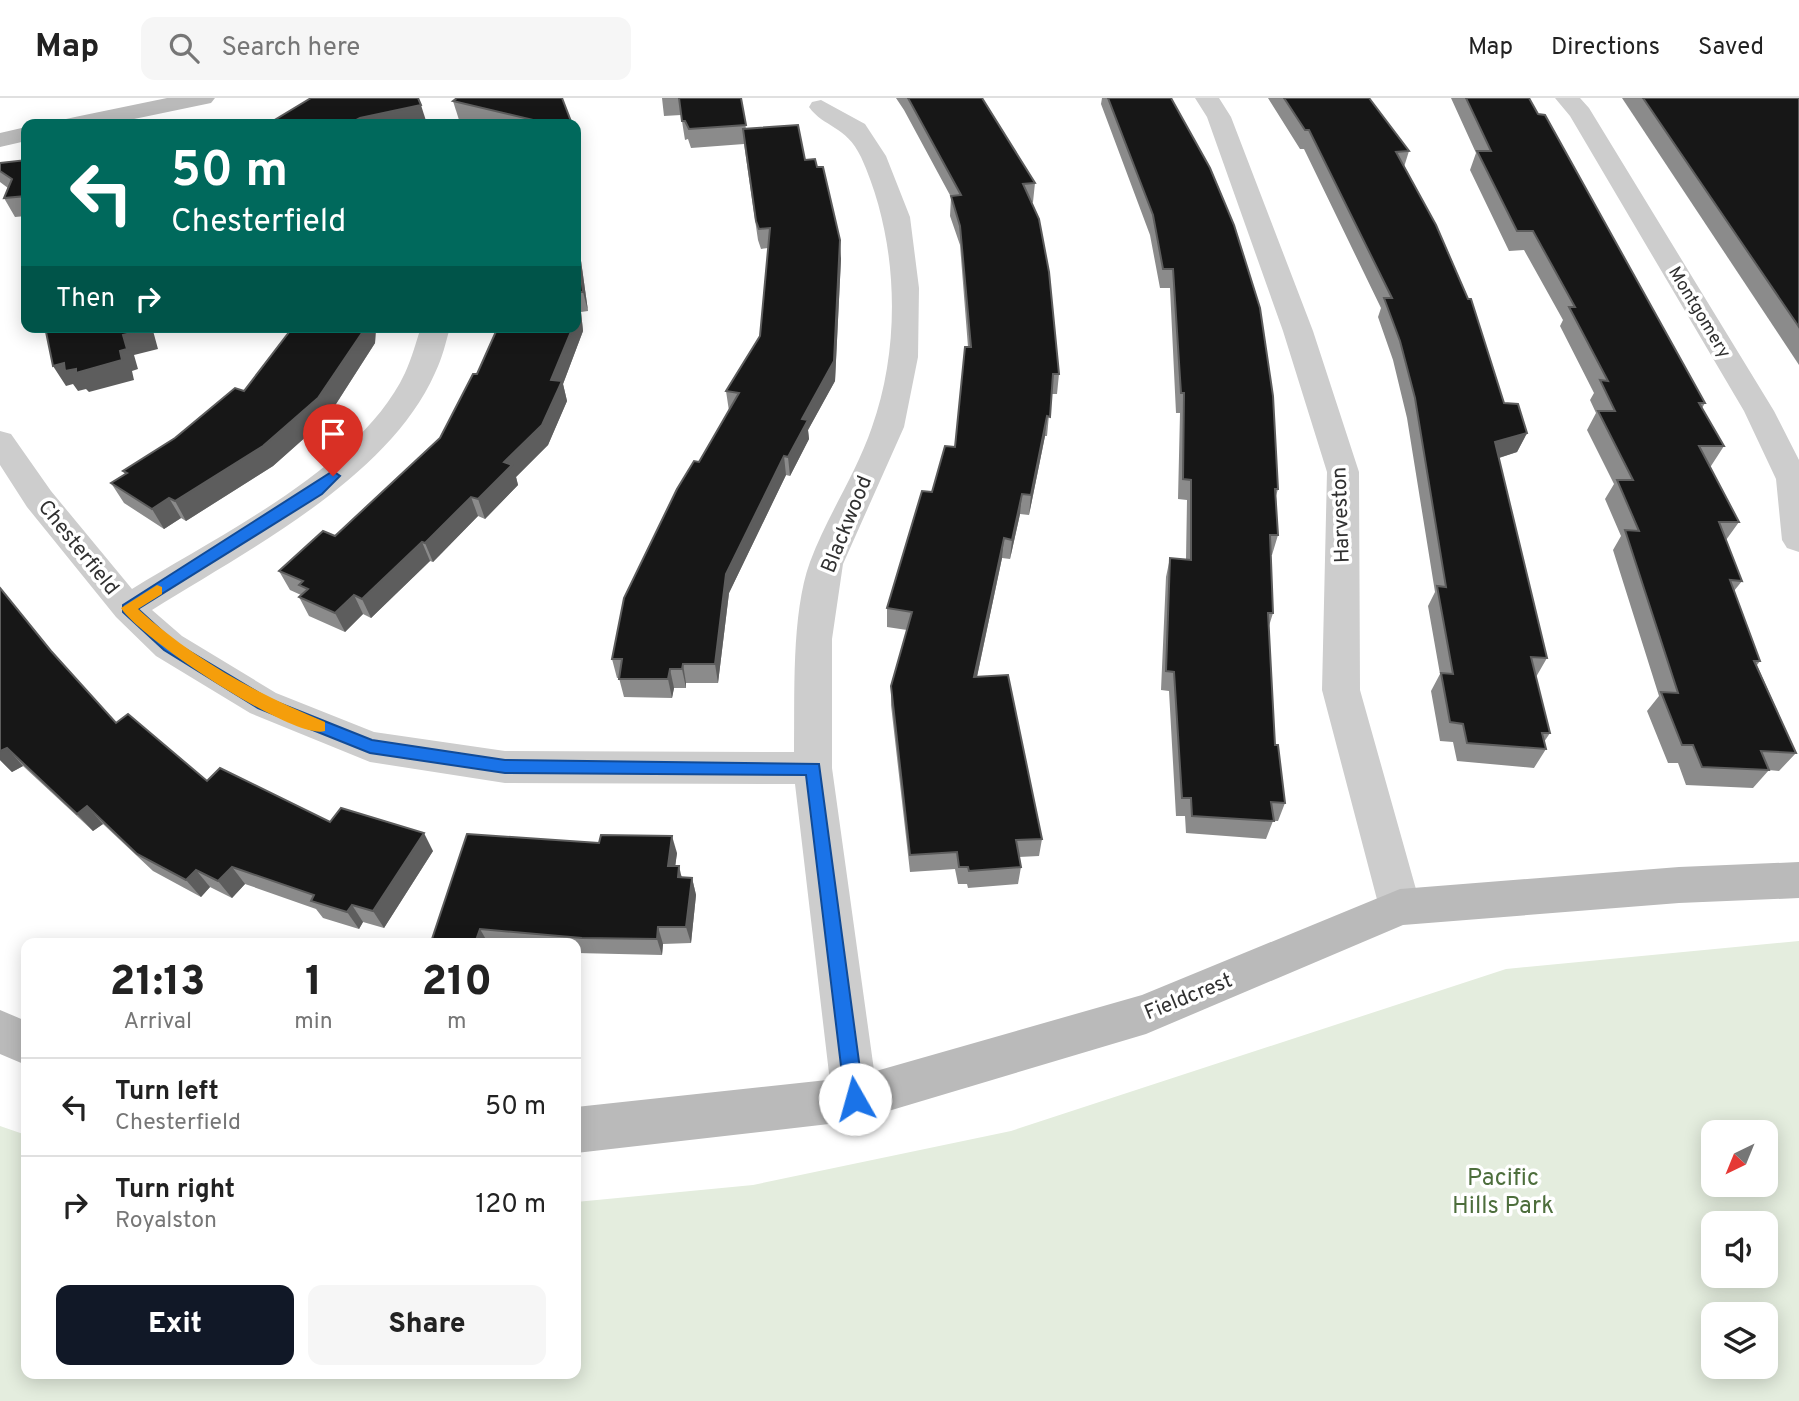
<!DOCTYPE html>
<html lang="en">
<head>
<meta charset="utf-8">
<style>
  body { margin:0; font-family:Overpass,sans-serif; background:#f6f6f6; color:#222; height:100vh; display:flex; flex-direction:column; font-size:26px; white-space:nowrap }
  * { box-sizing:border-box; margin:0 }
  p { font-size:23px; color:#767676 }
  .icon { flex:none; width:38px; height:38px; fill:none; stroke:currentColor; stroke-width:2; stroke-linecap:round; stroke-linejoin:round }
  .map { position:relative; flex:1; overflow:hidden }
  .panel { position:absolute; left:21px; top:840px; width:560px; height:441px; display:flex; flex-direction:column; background:#fff; border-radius:14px; box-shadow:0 4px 18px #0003 }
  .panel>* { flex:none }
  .banner { position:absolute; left:21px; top:21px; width:560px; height:214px; border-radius:14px; box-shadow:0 4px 18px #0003; background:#00695c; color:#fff; overflow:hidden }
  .needle { width:46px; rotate:223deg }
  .tools { position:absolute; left:1701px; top:1022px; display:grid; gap:14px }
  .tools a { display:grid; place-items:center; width:77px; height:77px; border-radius:14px; background:#fff; box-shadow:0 4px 18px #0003; font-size:35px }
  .pin { position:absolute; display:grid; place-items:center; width:60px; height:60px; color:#fff; margin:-72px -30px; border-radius:50% 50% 50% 0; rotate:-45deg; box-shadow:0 0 7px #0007 }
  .pin .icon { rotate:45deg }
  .me { position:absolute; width:77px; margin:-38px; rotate:353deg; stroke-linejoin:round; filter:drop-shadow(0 0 5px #0008) }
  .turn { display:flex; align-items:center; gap:24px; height:147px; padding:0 35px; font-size:32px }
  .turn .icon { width:91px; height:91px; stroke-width:2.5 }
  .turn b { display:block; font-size:49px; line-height:60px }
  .then { display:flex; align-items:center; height:66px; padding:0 35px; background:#0003; gap:14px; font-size:26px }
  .eta { display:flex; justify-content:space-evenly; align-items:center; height:119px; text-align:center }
  .eta b { font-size:42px; font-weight:800; line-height:49px }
  .primary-button { display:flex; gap:14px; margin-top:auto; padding:14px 35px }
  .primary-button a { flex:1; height:80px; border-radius:14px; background:#111827; color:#fff; font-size:28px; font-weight:800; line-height:80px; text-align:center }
  .primary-button a+a { background:#f6f6f6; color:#222 }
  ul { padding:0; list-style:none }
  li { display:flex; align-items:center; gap:21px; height:98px; padding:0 35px; border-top:2px solid #e0e0e0 }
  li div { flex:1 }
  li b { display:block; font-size:26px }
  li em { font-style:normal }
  header { display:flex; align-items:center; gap:42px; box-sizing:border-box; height:98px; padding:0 35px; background:#fff; border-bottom:2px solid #e0e0e0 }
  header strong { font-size:33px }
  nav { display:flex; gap:38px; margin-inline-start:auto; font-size:24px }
  .search { width:490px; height:63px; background:#f6f6f6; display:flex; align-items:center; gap:18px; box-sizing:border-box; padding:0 24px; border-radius:14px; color:#767676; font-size:26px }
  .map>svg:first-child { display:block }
  .green { fill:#e4edde; fill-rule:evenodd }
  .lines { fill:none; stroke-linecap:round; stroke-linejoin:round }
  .street { fill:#cdcdcd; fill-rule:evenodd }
  .secondary { fill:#bababa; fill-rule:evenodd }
  .wall { fill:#8b8b8b }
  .shaded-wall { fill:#5d5d5d }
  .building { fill:#171717; stroke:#5d5d5d; stroke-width:2 }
  .route { fill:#1a73e8; stroke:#114b97; stroke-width:2 }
  .slow { fill:#f59e0b }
  .labels { text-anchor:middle; stroke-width:7; stroke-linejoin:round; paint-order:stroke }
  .far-street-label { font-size:18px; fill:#303030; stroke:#fff }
  .street-label { font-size:21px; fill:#303030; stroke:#fff }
  .near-park-label { font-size:24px; fill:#4d6e3c; stroke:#fff }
</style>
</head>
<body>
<header>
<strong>Map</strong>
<div class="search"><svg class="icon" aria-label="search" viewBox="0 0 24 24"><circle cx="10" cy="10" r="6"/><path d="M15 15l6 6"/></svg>Search here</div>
<nav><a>Map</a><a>Directions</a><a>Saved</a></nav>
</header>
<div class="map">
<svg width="1799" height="1303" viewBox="0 0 1799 1303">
  <rect width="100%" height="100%" fill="#fff"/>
  <path class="green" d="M1799,843V1303H0V1028L26,1037V1276H576V1104L753,1087L1011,1033L1506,871ZM1766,1034V1087H1713V1034ZM1713,1125H1766V1178H1713ZM1713,1216H1766V1269H1713Z"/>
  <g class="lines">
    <g class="street">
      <path d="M1195,0H1219L1231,19L1313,233L1359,374L1360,592L1421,809L1415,822L1400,827L1385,822L1379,809L1322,592L1327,374L1283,233L1207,19Z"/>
      <path d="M1555,0H1580L1589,10L1774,313L1799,362V454L1787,450L1782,442L1776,381L1744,313L1570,18Z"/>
      <path d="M821,2L865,26L886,58L910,119L919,190L918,259L904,329L843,466L832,541V670L878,1001L871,1017L855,1023L839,1017L832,1001L795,686L505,685L370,664L250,615L156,558L116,519L27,409L0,367V333L11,336L51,393L132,491C219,437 361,369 405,275C412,260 416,244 421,229H450C446,244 442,261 435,275C388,381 247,452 152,512L182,538L276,595L374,634L505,653L794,654C795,599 791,516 810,464C827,418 856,376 872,329C902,245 898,140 861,59C846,27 824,30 809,9L812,4Z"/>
    </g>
    <g class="secondary">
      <path d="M167,0H215L211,5L110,26H63L66,21L75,19Z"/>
      <path d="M26,29V43L0,49V35Z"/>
      <path d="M1799,764V800L1679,805L1403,827L1146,936L855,1023L576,1055V1009L855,979L1142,897L1400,791L1679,769Z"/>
      <path d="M0,912L26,923V967L0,956Z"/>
    </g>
  </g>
  <g class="wall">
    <path d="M662,0H741L746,31L805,62L841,161L835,283L808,332L809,341L790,378L786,377L729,495L718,585H686V590H674L672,600L624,599L619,580H617L612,561L699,364L729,313L726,293L760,238L768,150L761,151L758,142L744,46L691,50L688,41L685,42L681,17L664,18Z"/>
    <path d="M896,0H982L1035,85L1033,104L1032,105L1059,276L1057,296H1051L1047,338H1045L1029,417L1020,416L1010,461L1002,460L977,579L1042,741L1039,758L1019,759L1021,769L1018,786L968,790L967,786H958L955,771L910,774L891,607V588L907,532L887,529V510L932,394L955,349L968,249L960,147L950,118L951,99L904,12Z"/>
    <path d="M1102,0H1171L1278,391L1276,398L1278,437L1272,457H1271L1273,515L1269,528L1275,647L1285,705L1278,723H1273L1266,741L1186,735L1185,718H1176L1169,593L1161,592L1166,479L1170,460L1186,462L1187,402L1178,401L1180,315H1176L1170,190H1160L1150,137L1101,6Z"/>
    <path d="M1268,0H1369L1409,53L1404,69L1504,305L1527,335L1517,354L1499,360L1547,560L1536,579L1550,635L1544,644L1546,651L1534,670L1457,663L1453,644L1440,643L1431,593L1440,576L1428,508L1435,494L1407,320L1393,262L1378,219L1381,210L1304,51H1300Z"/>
    <path d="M1451,0H1529L1705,305L1702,310L1724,348L1711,368H1709L1739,424L1726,442L1742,483L1734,493L1760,563L1757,567L1796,655L1779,673L1769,672L1753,690L1686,687L1678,665H1668L1647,613L1659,598L1613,452L1621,438L1605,401L1614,386L1587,332L1596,315L1590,302L1594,295L1560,228L1563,222L1524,152L1509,153L1470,72L1476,55Z"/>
    <path d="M1622,0H1799V267Z"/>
    <path d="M453,3L572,26H477L459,22Z"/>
    <path d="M26,62V118L15,119L4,100L8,90L0,84V65Z"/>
    <path d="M576,127L588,213L581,214L583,233L563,286L567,303L548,347L516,379L518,387L485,421L478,418L433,464L430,463L371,520L363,516L345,534L309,518L299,499L301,497L290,492L279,473L335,438L440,340L477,276Z"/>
    <path d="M291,229H376L375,245L327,320L273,368L186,423L181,420L164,431L124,405L111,385L125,376L123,373L175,340L244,293L293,230Z"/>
    <path d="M0,490L51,553L116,625L207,683L330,724L433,753L384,830L363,824L359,831L323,820L316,811L245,786L232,800L210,789L201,799L153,773L103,726L93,733L23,668L12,674L0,662Z"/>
    <path d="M599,745L677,755L675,768L682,779L692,780L696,797L691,845L663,846L662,857L576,855V845H431V844Z"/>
  </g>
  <g class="shaded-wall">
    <path d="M421,7L427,26H349L360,20Z"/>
    <path d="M576,127L588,213L583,194L576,139Z"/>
    <path d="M840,142L841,161L835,283L808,332L809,341L790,378L788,359Z"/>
    <path d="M577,194L581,214L583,233L563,286L567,303L548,347L516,379L518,387L485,421L478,401L504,364L551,282L573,229H576Z"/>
    <path d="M147,229H152L158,251L134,257L138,271L132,273L134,282L89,294L86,291L78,293L73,286L66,288L53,268L120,253L123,237Z"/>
    <path d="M366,229H376L375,245L327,320L273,368L186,423L175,403Z"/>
    <path d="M1047,318L1045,338L1029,417L1031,397Z"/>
    <path d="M1527,335L1517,354L1486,364L1495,344Z"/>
    <path d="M784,358L786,377L729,495L718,585L715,566L726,476Z"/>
    <path d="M1022,396L1020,416L1010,461L1012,442Z"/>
    <path d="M471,399L478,418L433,464L425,445Z"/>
    <path d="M169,400L181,420L164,431L152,411Z"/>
    <path d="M1004,440L1002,460L973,597L974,579Z"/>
    <path d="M422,444L430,463L371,520L362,501Z"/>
    <path d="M354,497L363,516L345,534L335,515Z"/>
    <path d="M683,566L686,585V590L682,571Z"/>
    <path d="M670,571L674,590L672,600L668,581Z"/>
    <path d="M7,650L23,668L12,674L0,662V653Z"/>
    <path d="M87,708L103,726L93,733L77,716Z"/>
    <path d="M424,735L433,753L384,830L373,813Z"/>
    <path d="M672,738L677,755L673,785L668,768Z"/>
    <path d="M679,768L683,785L678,779Z"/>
    <path d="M232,769L245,786L232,800L218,783Z"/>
    <path d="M196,772L210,789L201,799L186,782Z"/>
    <path d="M692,780L696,797L691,845L686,829Z"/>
    <path d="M352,807L363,824L359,831L347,814Z"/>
    <path d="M658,829L663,846L662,857L657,841Z"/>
    <path d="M480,831L488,845H475Z"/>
  </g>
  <g class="building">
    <path d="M311,0H418L421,7L360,20L349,26H268Z"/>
    <path d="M457,0H562L572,26H550L453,3Z"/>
    <path d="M679,0H741L746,27L689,31L685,23H682Z"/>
    <path d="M908,0H982L1035,85L1023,86L1039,121L1049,174L1059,276H1053L1050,319L1047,318L1031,397L1022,396L1012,442L1004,440L974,579L1008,577L1042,741L1016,742L1021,769L969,773L968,769H959L957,754L910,757L891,588L912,514L887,510L922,393L932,394L945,348L955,349L965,249H971L960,128L951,98L961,97Z"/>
    <path d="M1108,0H1171L1210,70L1234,127L1260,210L1273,298L1278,391H1275L1278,437H1270L1273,515H1268L1275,647H1278L1285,705L1271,704L1274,723L1192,718L1191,700H1182L1174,574L1166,573L1170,460L1191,462V382L1183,381L1184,295H1181L1173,171H1163L1153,117Z"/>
    <path d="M1284,0H1369L1409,53L1396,54L1436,127L1468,201H1471L1504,305L1518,306L1527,335L1495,344L1547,560L1531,559L1550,635H1542L1546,651L1467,645L1463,626L1450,624L1441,575L1453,576L1437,488L1446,489L1415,300L1400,243L1384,200H1392L1309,32H1305Z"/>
    <path d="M1466,0H1529L1538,16L1545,17L1705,305H1699L1724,348H1699L1739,424H1719L1742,483L1730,482L1760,563H1754L1796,655L1761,653L1769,672L1702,669L1693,647H1682L1661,594L1678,595L1625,432L1639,433L1617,382H1633L1598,313H1615L1600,282L1608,283L1569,209H1575L1533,133H1517L1477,53H1491Z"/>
    <path d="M1643,0H1799V229Z"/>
    <path d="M798,27L805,62L815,61L817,69H823L840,142L834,263L802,321L808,322L788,359L784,358L726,476L715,566H683L682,571H670L668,581H619L622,561H612L624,500L677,391L694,363L699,364L739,295L726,293L760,238L770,130L759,131L756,123L743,31Z"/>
    <path d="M26,62V98L4,100L12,81L0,73V65Z"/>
    <path d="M576,139L583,194H577L579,214L576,221Z"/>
    <path d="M45,229H147V231L123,237L127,251L120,253L122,262L76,275V271L65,273L64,265L53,268Z"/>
    <path d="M293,229H366L318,300L263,348L175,403L169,400L152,411L111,385L127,375L123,373L175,340L235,290L244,293Z"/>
    <path d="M498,229H573L551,282L562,283L542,327L504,364L512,367L478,401L471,399L425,445L422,444L362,501L354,497L335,515L299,499L308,491L299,487L303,483L279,473L323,433L335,438L440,340L473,276H477Z"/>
    <path d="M0,490L51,553L116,625L128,616L207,683L220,670L330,724L341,710L424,735L373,813L352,807L347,814L311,803L314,797L232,769L218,783L196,772L186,782L137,756L87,708L77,716L7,650L0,653Z"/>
    <path d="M467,736L599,745L601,737L672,738L668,768H679L678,779L692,780L686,829H658L657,841L582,840L480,831L475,845L431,844Z"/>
  </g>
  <path class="route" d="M333,373L340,378L322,396L138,511L174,544L269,601L372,642L505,662L819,666L864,1001L862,1008L855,1011L848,1008L845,1001L806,677L505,675L370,655L258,610L164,552L123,514V507Z"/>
  <path class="slow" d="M157,487L162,489V496L138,511C193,561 257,596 325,624V633C294,643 140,540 121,510Z"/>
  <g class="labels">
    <g class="far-street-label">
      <text transform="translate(1700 214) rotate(59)" y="6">Montgomery</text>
    </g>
    <g class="street-label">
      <text transform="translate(1340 417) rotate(-92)" y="7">Harveston</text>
      <text transform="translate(846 426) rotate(-68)" y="7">Blackwood</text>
      <text transform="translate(79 449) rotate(51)" y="7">Chesterfield</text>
      <text transform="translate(1188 898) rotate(-22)" y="7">Fieldcrest</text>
    </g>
    <g class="near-park-label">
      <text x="1503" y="1087">Pacific<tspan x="1503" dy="28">Hills Park</tspan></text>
    </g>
  </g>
</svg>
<div class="tools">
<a><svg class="needle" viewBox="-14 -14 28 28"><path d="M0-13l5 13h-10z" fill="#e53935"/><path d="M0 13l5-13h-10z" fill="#767676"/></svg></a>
<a><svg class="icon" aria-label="sound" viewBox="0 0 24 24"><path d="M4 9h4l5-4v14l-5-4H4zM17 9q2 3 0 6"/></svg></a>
<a><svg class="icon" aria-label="layers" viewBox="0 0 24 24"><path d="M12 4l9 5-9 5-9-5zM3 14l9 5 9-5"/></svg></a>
</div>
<div class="pin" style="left:333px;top:378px;background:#d93025"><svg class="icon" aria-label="arrive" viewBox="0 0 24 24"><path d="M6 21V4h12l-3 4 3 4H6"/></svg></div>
<svg class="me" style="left:855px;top:1001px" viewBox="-20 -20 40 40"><circle r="19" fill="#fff"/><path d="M0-13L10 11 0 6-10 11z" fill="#1a73e8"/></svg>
<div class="banner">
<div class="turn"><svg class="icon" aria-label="left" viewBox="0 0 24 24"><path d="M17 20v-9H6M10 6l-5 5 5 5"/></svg><div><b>50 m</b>Chesterfield</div></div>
<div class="then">Then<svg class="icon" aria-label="right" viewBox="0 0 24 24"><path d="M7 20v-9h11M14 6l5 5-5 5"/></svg></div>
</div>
<section class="panel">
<div class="eta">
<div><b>21:13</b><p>Arrival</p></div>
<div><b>1</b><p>min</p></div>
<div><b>210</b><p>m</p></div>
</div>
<ul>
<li><svg class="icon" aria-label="left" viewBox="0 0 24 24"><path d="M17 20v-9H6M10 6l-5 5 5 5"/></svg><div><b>Turn left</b><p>Chesterfield</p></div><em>50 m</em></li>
<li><svg class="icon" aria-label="right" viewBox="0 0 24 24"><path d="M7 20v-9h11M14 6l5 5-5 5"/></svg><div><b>Turn right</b><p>Royalston</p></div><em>120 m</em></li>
</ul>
<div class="primary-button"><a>Exit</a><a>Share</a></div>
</section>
</div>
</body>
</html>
